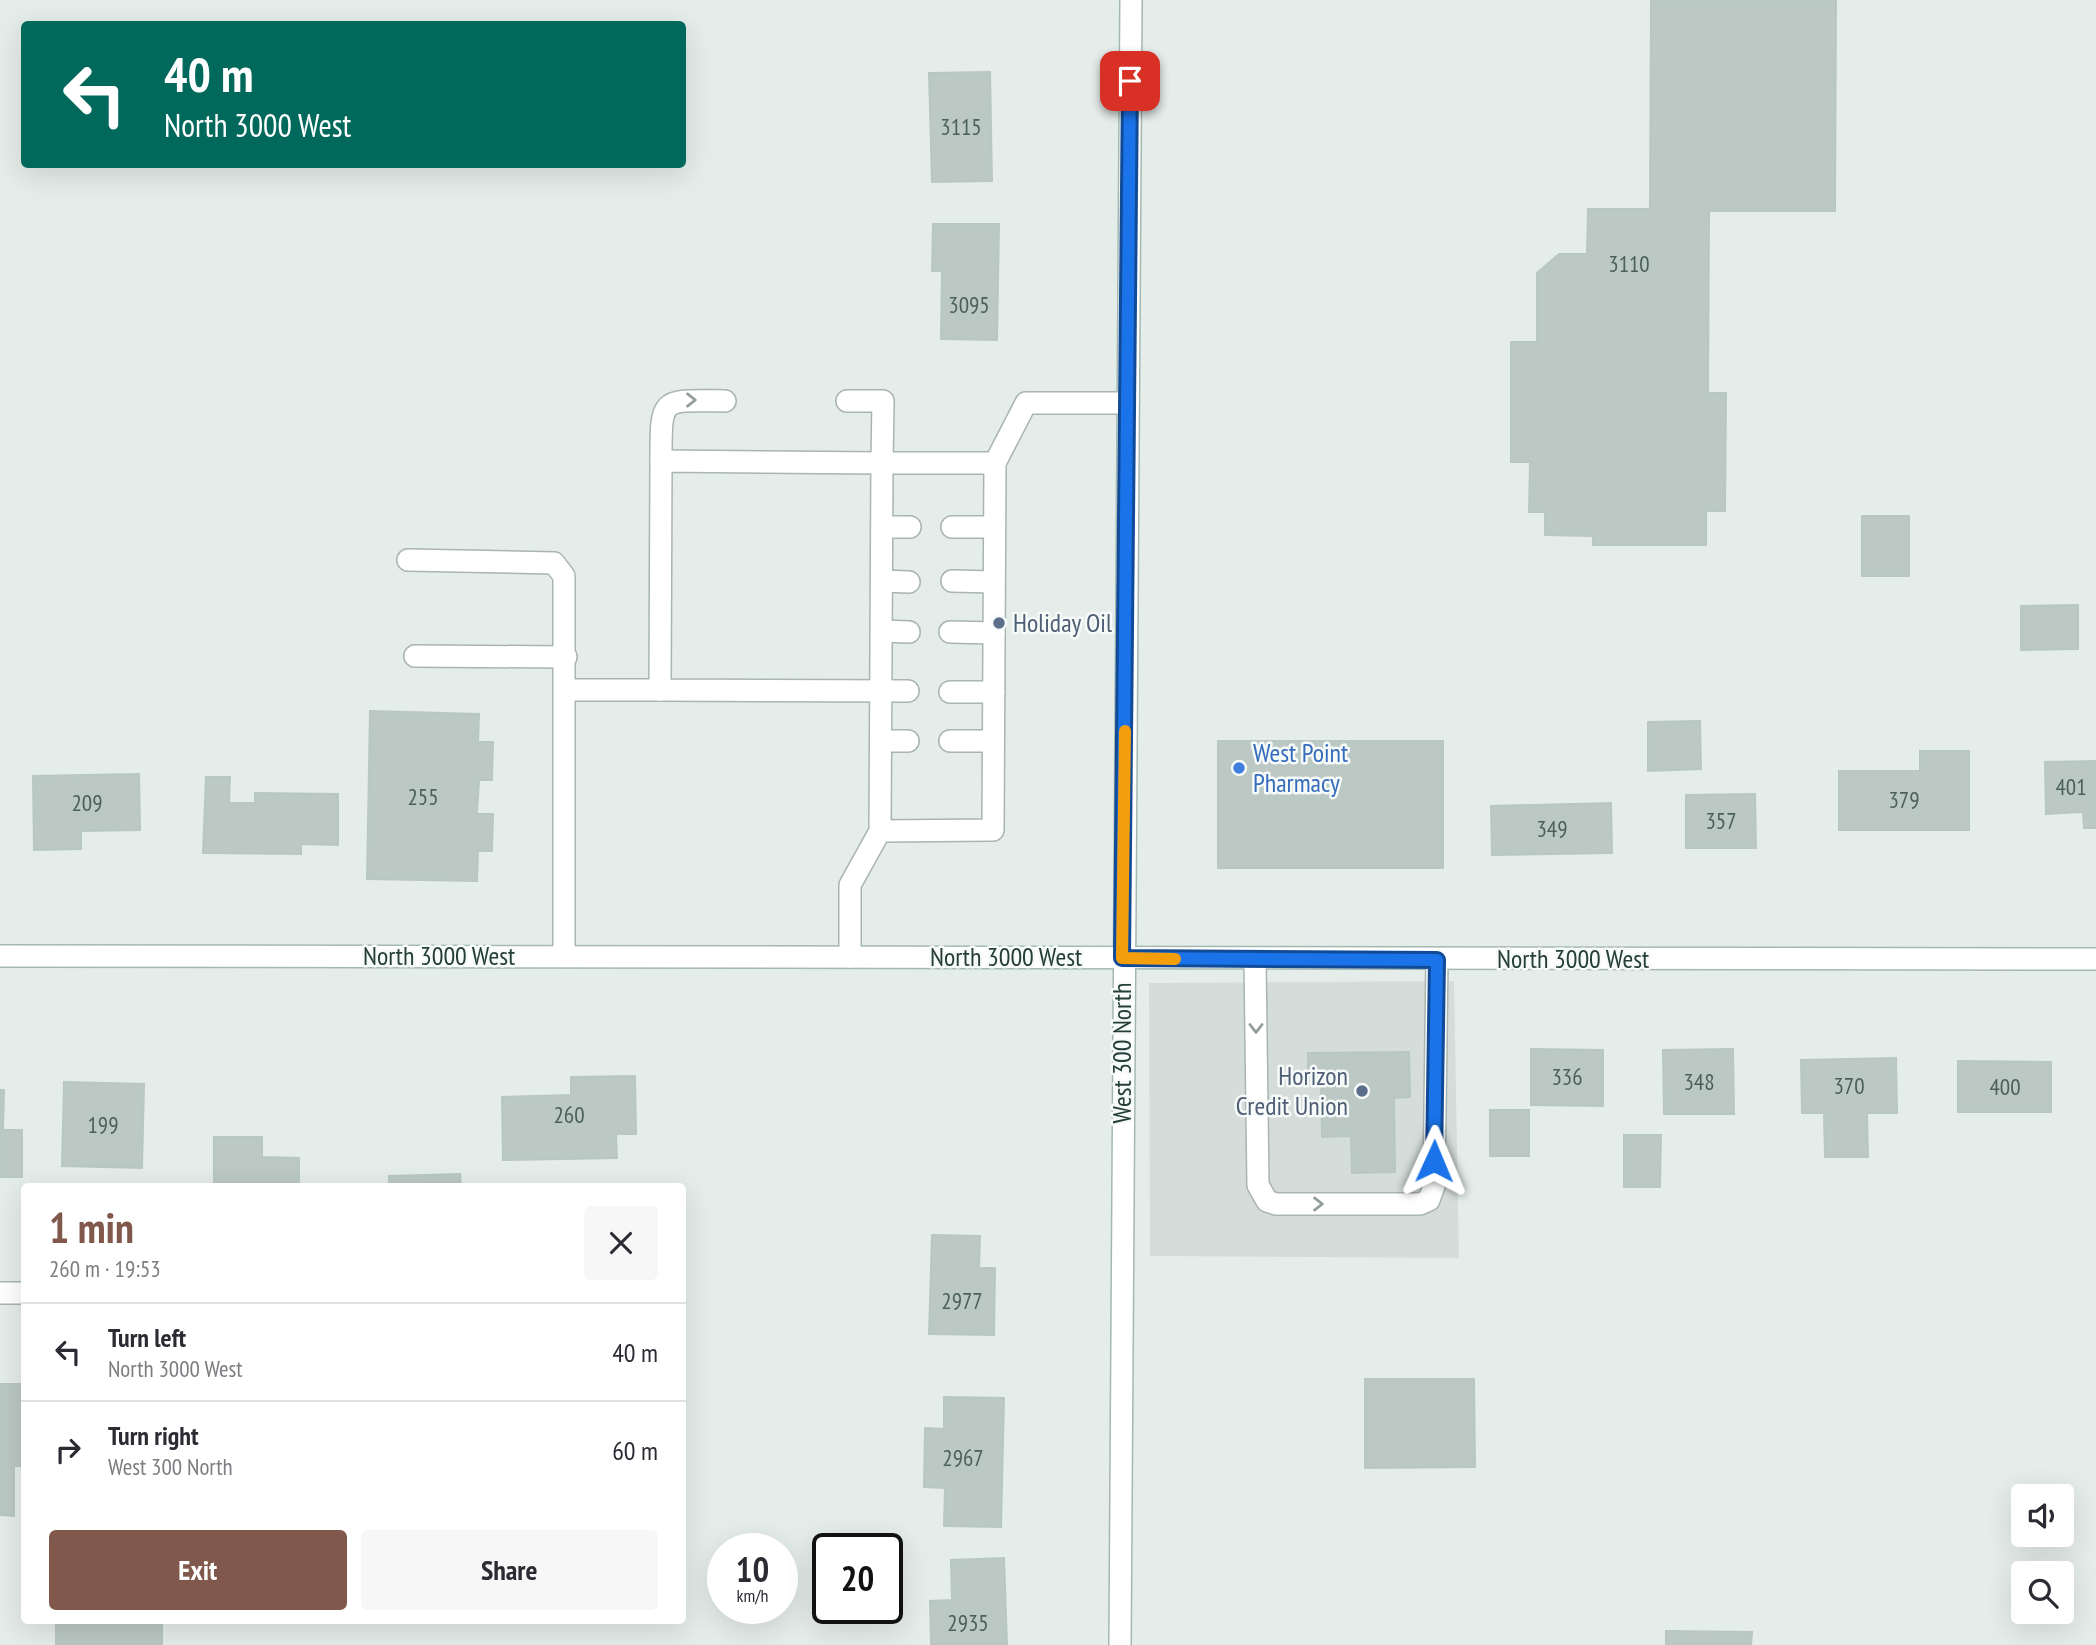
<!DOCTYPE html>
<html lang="en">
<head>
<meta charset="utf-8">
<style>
  body { margin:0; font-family:"PT Sans Narrow",sans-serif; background:#f7f7f7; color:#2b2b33; height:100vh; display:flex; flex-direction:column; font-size:26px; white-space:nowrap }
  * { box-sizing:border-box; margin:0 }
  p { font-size:23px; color:#7c7c81 }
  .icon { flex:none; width:38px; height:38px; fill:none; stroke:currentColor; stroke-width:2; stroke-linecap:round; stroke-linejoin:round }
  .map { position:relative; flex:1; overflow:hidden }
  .sheet { position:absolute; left:21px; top:1183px; width:665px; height:441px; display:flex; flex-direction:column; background:#fff; border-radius:7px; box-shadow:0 7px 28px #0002 }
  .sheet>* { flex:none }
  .hud { position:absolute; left:21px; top:21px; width:665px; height:147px; border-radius:7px; box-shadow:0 7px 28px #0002; background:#00695c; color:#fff; overflow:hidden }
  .controls { position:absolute; left:2011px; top:1484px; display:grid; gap:14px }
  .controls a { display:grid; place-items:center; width:63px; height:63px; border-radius:7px; background:#fff; box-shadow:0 7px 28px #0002; font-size:35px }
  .speed { position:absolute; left:707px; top:1533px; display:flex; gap:14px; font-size:35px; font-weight:700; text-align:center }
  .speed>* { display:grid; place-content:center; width:91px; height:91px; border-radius:50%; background:#fff; box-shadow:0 7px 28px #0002; line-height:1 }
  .speed small { font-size:18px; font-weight:400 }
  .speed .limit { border:4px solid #111; border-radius:10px; background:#fff; color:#111 }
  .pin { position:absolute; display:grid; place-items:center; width:60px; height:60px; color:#fff; margin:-30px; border-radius:14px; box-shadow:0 4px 10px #0006 }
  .me { position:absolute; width:77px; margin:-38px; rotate:1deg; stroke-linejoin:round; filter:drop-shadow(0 0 5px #0008) }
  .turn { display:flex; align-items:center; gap:24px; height:147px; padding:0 28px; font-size:32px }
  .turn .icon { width:91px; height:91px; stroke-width:2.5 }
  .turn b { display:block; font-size:49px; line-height:60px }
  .round { display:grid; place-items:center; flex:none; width:74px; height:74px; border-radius:7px; background:#f7f7f7 }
  .head { display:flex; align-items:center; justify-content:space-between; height:119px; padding:0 28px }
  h1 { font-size:42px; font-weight:700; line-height:52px; color:#80584c }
  .primary-button { display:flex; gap:14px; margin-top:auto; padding:14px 28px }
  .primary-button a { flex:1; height:80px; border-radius:7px; background:#80584c; color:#fff; font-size:28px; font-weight:700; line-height:80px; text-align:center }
  .primary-button a+a { background:#f7f7f7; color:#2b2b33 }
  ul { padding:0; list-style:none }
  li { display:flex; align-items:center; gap:21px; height:98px; padding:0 28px; border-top:2px solid #e1e1e2 }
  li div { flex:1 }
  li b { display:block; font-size:26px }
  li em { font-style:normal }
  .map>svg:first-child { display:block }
  .built { fill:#d4ddd9 }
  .building { fill:#bbc8c3; stroke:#b8c7c1; stroke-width:2 }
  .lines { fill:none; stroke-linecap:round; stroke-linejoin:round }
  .service-casing { stroke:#a8b5b1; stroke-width:24 }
  .minor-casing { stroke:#a8b5b1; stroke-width:24 }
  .secondary-casing { stroke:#a4b8b2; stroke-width:24 }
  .service { stroke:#fff; stroke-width:21 }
  .minor { stroke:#fff; stroke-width:21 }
  .secondary { stroke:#fff; stroke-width:21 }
  .oneway { stroke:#929e9c }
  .route-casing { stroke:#114b97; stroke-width:18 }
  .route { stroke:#1a73e8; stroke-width:12 }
  .slow { stroke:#f59e0b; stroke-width:12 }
  .service-dot { fill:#5c6f8a; stroke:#f6faf8; stroke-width:2.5 }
  .shop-dot { fill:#3f7fe0; stroke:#f6faf8; stroke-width:2.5 }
  .labels { text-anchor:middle; stroke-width:5; stroke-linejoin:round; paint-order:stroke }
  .number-label { font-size:23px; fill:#4b605c }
  .service-label { font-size:26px; fill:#4e5e75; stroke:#f6faf8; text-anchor:start }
  .shop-label { font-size:26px; fill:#366cbe; stroke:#f6faf8; text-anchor:start }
  .street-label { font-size:26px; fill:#263e39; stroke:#f6faf8 }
</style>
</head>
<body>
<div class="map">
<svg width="2096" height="1645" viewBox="0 0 2096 1645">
  <rect width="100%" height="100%" fill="#e5edea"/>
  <path class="built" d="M1454,981L1459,1258L1150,1256L1149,983Z"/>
  <g class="building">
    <path d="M1651,0H1836L1835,211H1709L1708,393H1726L1725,511H1706V545H1593V536L1545,535V512H1529L1530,462H1511V342H1537V273L1559,254H1587L1588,209H1650Z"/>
    <path d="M990,72L992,181L932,182L929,73Z"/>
    <path d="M933,224H999L997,340L941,339L942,271H932Z"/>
    <rect x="1862" y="516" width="47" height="60"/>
    <path d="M2078,605V649L2021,650V606Z"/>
    <path d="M370,711L479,714L478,742H493L492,780H479L477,814H493L492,851H478L477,881L367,879Z"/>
    <path d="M1700,721L1701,769L1648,771V722Z"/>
    <rect x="1218" y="741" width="225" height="127"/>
    <path d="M1920,751H1969V830H1839V771H1920Z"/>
    <path d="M2096,761V828H2084L2083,812L2046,814L2045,762Z"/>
    <path d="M139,774L140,830L81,831V849L34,850L33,776Z"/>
    <path d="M206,777H230L229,803H255V793L338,794V845L301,844V854L203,853Z"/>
    <path d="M1755,794L1756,848H1686V795Z"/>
    <path d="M1611,803L1612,853L1492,855L1491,806Z"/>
    <path d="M1531,1049L1603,1050V1106L1531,1105Z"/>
    <path d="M1733,1049L1734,1114H1664L1663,1050Z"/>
    <path d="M1409,1052L1410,1097L1394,1098L1395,1172L1352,1173L1351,1136L1322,1137L1321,1082L1308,1083V1053Z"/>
    <path d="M1896,1058L1897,1113H1867L1868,1157H1825L1824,1113H1802L1801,1060Z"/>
    <path d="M1958,1061L2051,1062V1112H1958Z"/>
    <path d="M635,1076L636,1134H616L617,1158L503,1160L502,1097L571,1095V1077Z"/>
    <path d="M64,1082L144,1084L142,1168L62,1166Z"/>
    <path d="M0,1090H4L3,1130H22V1177H0Z"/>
    <rect x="1490" y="1110" width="39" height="46"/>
    <path d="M1624,1135H1661L1660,1187H1624Z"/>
    <path d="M214,1137H262V1157L299,1158V1186H214Z"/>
    <path d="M460,1174L461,1186H389V1176Z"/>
    <path d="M932,1235L980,1236L979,1268H995L994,1335L929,1334Z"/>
    <path d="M1365,1379H1474L1475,1467L1365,1468Z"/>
    <path d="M0,1384H24V1466H14V1516L0,1515Z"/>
    <path d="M944,1397L1004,1398L1001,1527L944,1526L945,1488L924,1487L925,1428L944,1429Z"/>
    <path d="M1004,1558L1007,1645H931L930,1601L952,1600L951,1560Z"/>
    <rect x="56" y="1620" width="106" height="25"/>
    <path d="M1666,1631L1752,1632L1751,1645H1666Z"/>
  </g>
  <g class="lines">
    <g class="service-casing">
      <g id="service">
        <path d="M847,401H883L882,463L661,461L660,690L908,691"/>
        <path d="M661,461C661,396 660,400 725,401"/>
        <path d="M995,463L1026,403H1128"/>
        <path d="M882,527H910"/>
        <path d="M952,527H994"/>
        <path d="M408,560L554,563L564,576V956"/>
        <path d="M882,581L909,582"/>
        <path d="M952,581L994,582"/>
        <path d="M882,631L909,632"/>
        <path d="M950,632L994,633"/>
        <path d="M415,656L566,657"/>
        <path d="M566,690H660"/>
        <path d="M950,692H994"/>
        <path d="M881,741H908"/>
        <path d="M950,741H993"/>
        <path d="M850,957V885L880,831L882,463H995L993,830L880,831"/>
        <path d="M1255,959L1258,1185L1267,1201L1276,1204H1420L1429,1200L1434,1186L1437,959"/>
      </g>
    </g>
    <g class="minor-casing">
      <path id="minor" d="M0,1293H24"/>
    </g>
    <g class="secondary-casing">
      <g id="secondary">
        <path d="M0,956L2096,959"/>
        <path d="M1120,1645L1131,0"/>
      </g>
    </g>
    <use href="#service" class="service"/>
    <use href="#minor" class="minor"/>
    <use href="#secondary" class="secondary"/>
  </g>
  <defs><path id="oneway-chevron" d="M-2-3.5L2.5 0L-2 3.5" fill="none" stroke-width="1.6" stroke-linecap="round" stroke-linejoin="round" transform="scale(1.75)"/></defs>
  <g class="oneway">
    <use href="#oneway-chevron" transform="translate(691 400)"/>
    <use href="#oneway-chevron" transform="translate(1256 1028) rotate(90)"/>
    <use href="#oneway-chevron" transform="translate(1318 1204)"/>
  </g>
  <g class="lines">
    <g class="route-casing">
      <path id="route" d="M1130,81L1122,958L1437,960L1434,1161"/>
    </g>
    <use href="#route" class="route"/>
    <path class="slow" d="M1125,731L1122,958L1175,959"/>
  </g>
  <g class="service-dot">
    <circle cx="999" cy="623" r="7"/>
    <circle cx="1362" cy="1091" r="7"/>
  </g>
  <circle class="shop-dot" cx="1239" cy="768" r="7"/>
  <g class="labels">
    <g class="number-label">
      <text x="961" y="135">3115</text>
      <text x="1629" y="272">3110</text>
      <text x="969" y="313">3095</text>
      <text x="2071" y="795">401</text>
      <text x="423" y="805">255</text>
      <text x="1904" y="808">379</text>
      <text x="87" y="811">209</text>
      <text x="1721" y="829">357</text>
      <text x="1552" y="837">349</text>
      <text x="1567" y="1085">336</text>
      <text x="1699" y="1090">348</text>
      <text x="1849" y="1094">370</text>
      <text x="2005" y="1095">400</text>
      <text x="569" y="1123">260</text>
      <text x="103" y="1133">199</text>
      <text x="962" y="1309">2977</text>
      <text x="963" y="1466">2967</text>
      <text x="968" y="1631">2935</text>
    </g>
    <g class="service-label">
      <text x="1013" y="632">Holiday Oil</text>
      <text x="1348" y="1085" text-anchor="end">Horizon<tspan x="1348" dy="30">Credit Union</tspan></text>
    </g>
    <g class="shop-label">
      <text x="1253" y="762">West Point<tspan x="1253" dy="30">Pharmacy</tspan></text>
    </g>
    <g class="street-label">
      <text x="439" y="965">North 3000 West</text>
      <text x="1006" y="966">North 3000 West</text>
      <text x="1573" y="968">North 3000 West</text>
      <text transform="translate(1122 1053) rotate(-90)" y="9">West 300 North</text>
    </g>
  </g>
</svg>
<div class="controls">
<a><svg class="icon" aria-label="sound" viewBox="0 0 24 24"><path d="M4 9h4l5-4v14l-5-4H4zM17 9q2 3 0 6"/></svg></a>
<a><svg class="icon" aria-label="search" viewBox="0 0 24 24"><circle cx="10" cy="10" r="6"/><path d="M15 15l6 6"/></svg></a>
</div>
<div class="speed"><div>10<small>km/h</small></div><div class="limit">20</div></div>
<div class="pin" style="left:1130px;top:81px;background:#d93025"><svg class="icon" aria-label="arrive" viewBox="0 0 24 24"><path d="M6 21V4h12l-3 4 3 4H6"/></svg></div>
<svg class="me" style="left:1434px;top:1161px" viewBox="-20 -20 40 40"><path d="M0-17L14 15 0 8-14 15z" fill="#1a73e8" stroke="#fff" stroke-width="4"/></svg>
<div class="hud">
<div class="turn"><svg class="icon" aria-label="left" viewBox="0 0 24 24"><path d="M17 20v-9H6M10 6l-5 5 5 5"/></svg><div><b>40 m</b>North 3000 West</div></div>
</div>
<section class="sheet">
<div class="head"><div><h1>1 min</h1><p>260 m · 19:53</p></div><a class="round"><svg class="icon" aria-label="close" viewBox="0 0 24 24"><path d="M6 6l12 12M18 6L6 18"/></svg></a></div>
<ul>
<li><svg class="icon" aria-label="left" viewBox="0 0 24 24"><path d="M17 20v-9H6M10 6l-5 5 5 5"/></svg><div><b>Turn left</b><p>North 3000 West</p></div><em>40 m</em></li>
<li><svg class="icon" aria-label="right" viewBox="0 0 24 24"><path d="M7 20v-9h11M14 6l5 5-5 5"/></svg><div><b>Turn right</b><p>West 300 North</p></div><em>60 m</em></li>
</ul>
<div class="primary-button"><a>Exit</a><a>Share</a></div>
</section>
</div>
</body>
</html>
